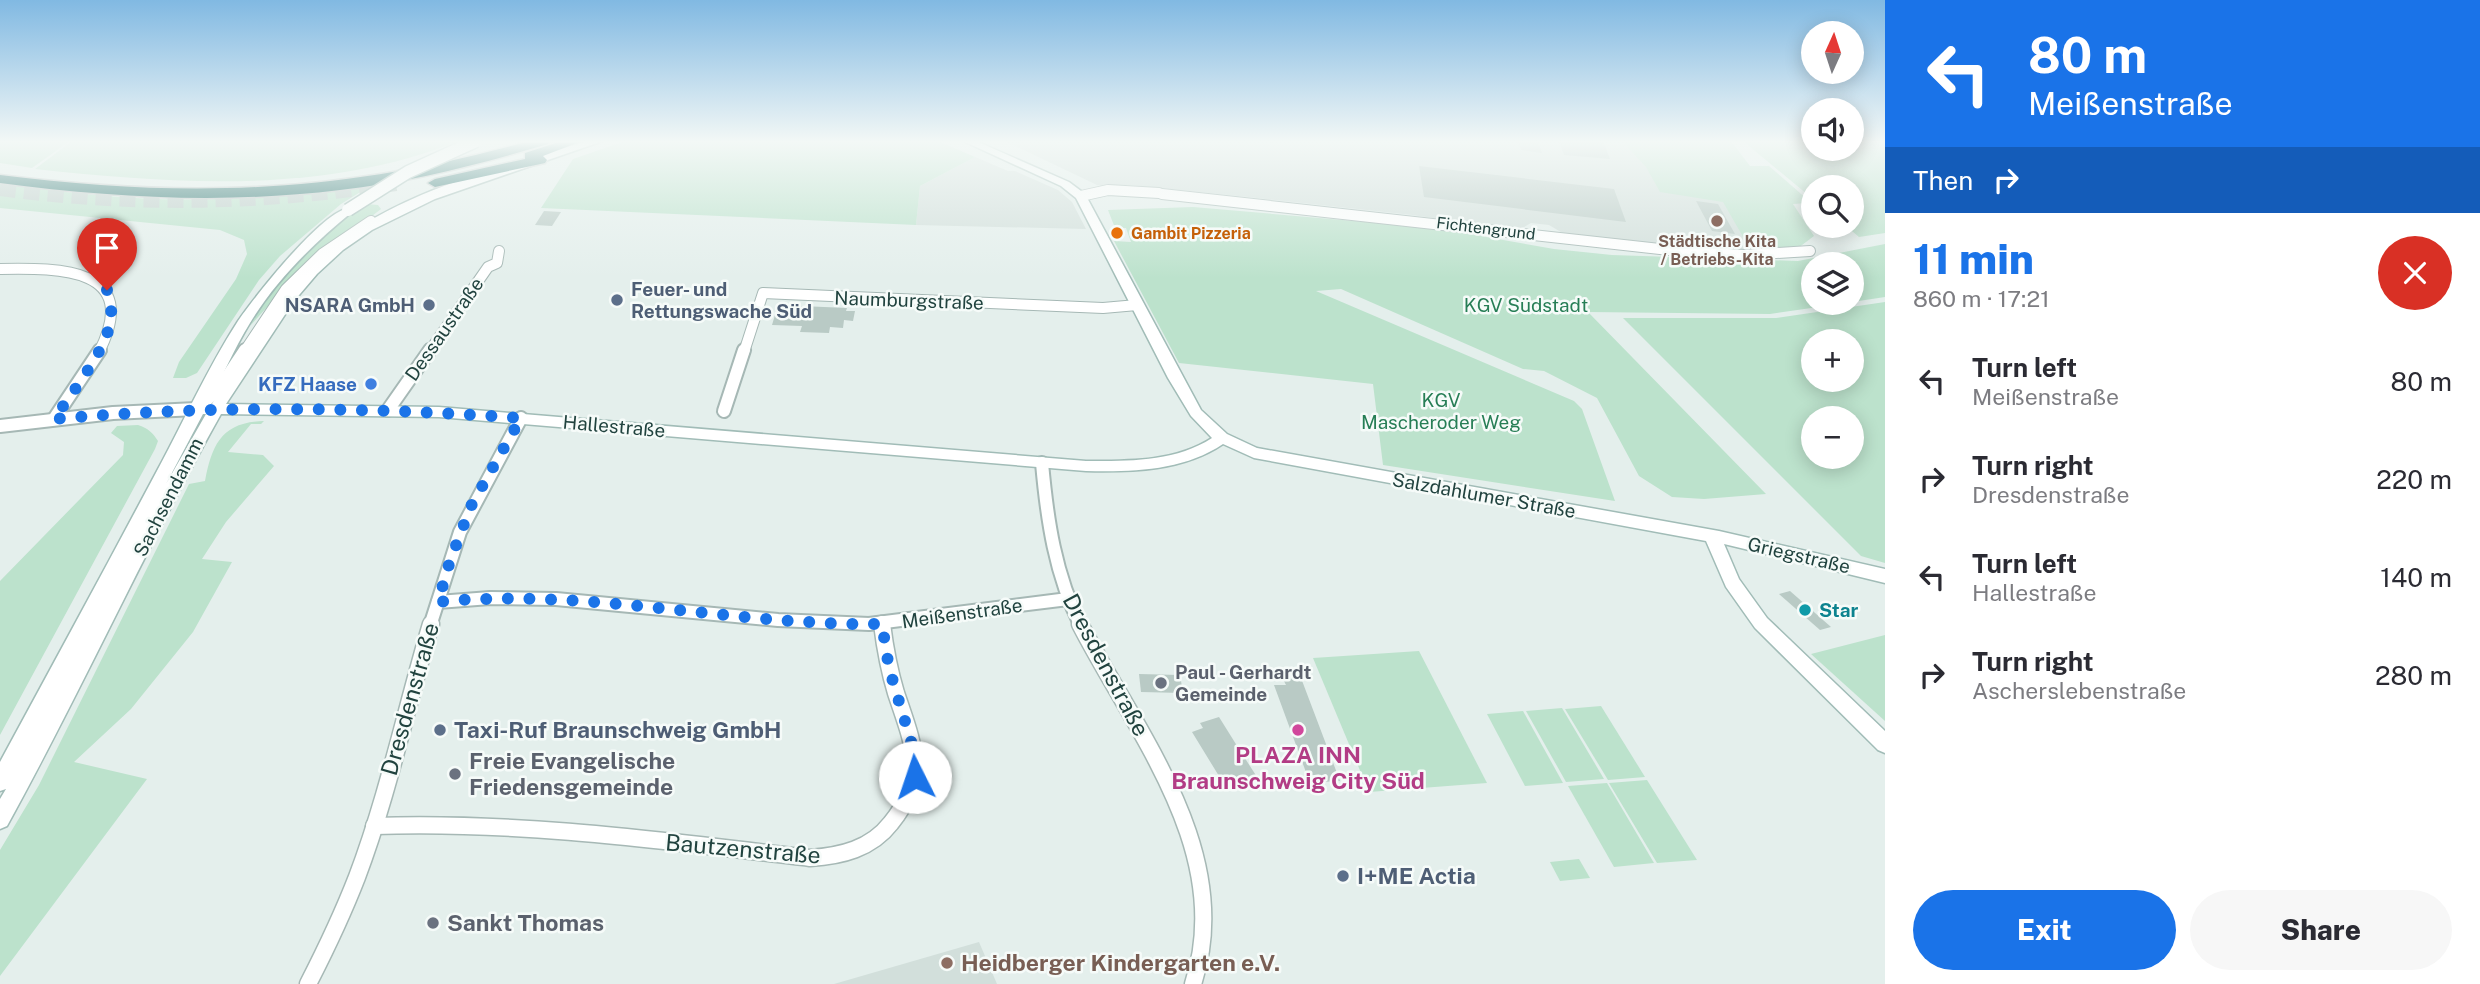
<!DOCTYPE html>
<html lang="en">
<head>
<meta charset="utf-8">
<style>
  body { margin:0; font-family:"Public Sans",sans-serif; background:#f7f7f7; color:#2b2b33; height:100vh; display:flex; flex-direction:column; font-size:26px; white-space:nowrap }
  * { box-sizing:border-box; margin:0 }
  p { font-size:23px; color:#7c7c81 }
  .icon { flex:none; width:38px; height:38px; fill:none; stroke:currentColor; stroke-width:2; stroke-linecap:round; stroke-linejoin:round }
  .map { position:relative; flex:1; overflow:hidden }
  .sheet { display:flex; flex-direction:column; background:#fff; width:595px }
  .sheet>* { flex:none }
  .guide { background:#1a73e8; color:#fff; overflow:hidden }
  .needle { width:46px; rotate:3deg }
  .tools { position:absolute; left:1801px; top:21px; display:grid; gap:14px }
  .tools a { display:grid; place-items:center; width:63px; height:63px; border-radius:50%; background:#fff; box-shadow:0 4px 18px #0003; font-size:35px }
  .pin { position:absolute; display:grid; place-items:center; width:60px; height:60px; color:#fff; margin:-72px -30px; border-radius:50% 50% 50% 0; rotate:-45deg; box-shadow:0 0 7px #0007 }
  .pin .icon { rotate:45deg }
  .me { position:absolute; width:77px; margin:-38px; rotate:356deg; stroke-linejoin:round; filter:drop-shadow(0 0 5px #0008) }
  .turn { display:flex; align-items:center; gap:24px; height:147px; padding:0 28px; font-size:32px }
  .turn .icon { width:91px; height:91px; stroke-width:2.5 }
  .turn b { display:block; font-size:49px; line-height:60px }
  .then { display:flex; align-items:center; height:66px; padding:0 28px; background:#0003; gap:14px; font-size:26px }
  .round { display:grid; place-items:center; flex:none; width:74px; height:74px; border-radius:37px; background:#f7f7f7 }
  .summary { display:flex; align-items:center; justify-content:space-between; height:119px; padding:0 28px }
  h1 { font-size:42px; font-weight:800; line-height:52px; color:#1a73e8 }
  .primary-button { display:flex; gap:14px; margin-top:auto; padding:14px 28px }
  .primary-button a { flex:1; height:80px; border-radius:42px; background:#1a73e8; color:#fff; font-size:28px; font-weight:800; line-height:80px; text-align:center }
  .primary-button a+a { background:#f7f7f7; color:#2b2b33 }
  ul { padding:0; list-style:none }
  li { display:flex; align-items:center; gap:21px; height:98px; padding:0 28px }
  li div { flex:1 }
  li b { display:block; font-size:26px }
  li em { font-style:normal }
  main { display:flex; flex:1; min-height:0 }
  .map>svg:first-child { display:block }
  .built { fill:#d2dfdb }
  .green { fill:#bce2cc; fill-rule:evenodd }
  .building { fill:#b9cac5 }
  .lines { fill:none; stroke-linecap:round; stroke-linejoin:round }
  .highway-tunnel { stroke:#bdcdc9; stroke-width:16; stroke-dasharray:16 8; stroke-linecap:butt }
  .street-far2-casing { stroke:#a6b8b5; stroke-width:12 }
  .street-far1-casing { stroke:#a6b8b5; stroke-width:16 }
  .street-casing { stroke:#a6b8b5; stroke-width:19 }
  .secondary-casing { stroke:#a1bcb7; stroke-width:3 }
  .highway-casing { stroke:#c1cac9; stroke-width:3 }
  .street-far2 { stroke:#fff; stroke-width:10 }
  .street-far1 { stroke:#fff; stroke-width:12 }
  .street { stroke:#fff; stroke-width:16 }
  .secondary { fill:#fff; fill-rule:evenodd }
  .highway { fill:#2a726e; fill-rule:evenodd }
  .secondary-bridge-casing { stroke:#a1bcb7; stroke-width:15; stroke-linecap:butt }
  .secondary-bridge { stroke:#fff; stroke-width:12 }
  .route { stroke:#1a73e8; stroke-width:12; stroke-dasharray:0 21.6 }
  .education-dot { fill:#8d6e63; stroke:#f6fbf9; stroke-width:2.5 }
  .food-dot { fill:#e8710a; stroke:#f6fbf9; stroke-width:2.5 }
  .service-dot { fill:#5c6f8a; stroke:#f6fbf9; stroke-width:2.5 }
  .shop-dot { fill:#3f7fe0; stroke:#f6fbf9; stroke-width:2.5 }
  .culture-dot { fill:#0f9aa8; stroke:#f6fbf9; stroke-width:2.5 }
  .worship-dot { fill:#6b7280; stroke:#f6fbf9; stroke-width:2.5 }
  .hotel-dot { fill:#d1479c; stroke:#f6fbf9; stroke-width:2.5 }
  .labels { text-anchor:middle; stroke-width:5; stroke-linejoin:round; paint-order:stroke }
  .far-street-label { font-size:16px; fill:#21433f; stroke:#f6fbf9 }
  .far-food-label { font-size:16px; font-weight:bold; fill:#c56008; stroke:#f6fbf9; text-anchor:start }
  .far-education-label { font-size:16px; font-weight:bold; fill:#785e54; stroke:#f6fbf9 }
  .service-label { font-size:19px; font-weight:bold; fill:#4e5e75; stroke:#f6fbf9; text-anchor:start }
  .street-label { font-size:19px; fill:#21433f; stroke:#f6fbf9 }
  .park-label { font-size:19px; fill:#277e56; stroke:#f6fbf9 }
  .shop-label { font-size:19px; font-weight:bold; fill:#366cbe; stroke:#f6fbf9; text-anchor:end }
  .culture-label { font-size:19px; font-weight:bold; fill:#0d838f; stroke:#f6fbf9; text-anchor:start }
  .worship-label { font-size:19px; font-weight:bold; fill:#5b616d; stroke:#f6fbf9; text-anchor:start }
  .near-street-label { font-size:23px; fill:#21433f; stroke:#f6fbf9 }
  .near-service-label { font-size:23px; font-weight:bold; fill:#4e5e75; stroke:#f6fbf9; text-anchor:start }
  .near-hotel-label { font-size:23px; font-weight:bold; fill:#b23c85; stroke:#f6fbf9 }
  .near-worship-label { font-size:23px; font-weight:bold; fill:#5b616d; stroke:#f6fbf9; text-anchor:start }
  .near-education-label { font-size:23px; font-weight:bold; fill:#785e54; stroke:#f6fbf9; text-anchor:start }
</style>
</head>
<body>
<main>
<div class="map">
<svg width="1885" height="984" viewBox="0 0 1885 984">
  <rect width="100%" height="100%" fill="#e4efec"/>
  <g class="built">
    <path d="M1005,141H1630L1685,189L1774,196L1793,250L1692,249L1566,235L1549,225L1531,223L1519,230L1412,215L1248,197L1131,185L1107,187L1097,185Z"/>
    <path d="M975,157L1008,171H1015L1058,190L1072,202L1086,229L916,225L920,186Z"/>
    <path d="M979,942L997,984H834Z"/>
  </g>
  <g class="green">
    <path d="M0,141H70L32,168L0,163Z"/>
    <path d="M458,141C324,195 175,184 35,169L72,141Z"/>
    <path d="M625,141H938L975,157L920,186L916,225L541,208L573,159Z"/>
    <path d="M1622,141H1731L1750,166H1769L1808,200L1809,203L1793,204L1814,236L1798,248L1750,249L1723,202L1660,192L1646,167Z"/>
    <path d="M1743,141H1813V149H1852V141H1885V233L1859,237L1846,226H1852V187H1813V199Z"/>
    <path d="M0,183C78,195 157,203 236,198C282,196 328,189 375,183L341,204L280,256L259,280L197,373L186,378H173L179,362L236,279L247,254L244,240L220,230L0,208Z"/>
    <path d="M367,204L378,205L381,209L296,275L250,326C275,281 320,226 367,204Z"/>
    <path d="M1193,207L1435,228L1554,249L1612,255L1798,261L1885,244V297L1852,302V264H1813V303H1846L1770,314L1588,312L1766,494L1704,499L1672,497L1639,476L1597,398L1544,371L1523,369L1341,289L1316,291L1574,401L1582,409L1615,501L1383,465L1373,384L1179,363L1114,241L1131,242L1126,228H1115L1108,210Z"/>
    <path d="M1885,302V563L1861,556L1623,318H1776ZM1813,341H1852V380H1813ZM1813,418H1852V457H1813Z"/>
    <path d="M264,421L261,424H251L228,452L263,455L274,466L226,522L202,559L232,562L193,632L131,709L74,762L147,779L0,976V850L39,785L189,484L205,481C212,444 222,422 264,421Z"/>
    <path d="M138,425C148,428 153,433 158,441L155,449L0,735V581L123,455L124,442L111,433L117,426Z"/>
    <path d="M1885,635V721L1811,654Z"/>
    <path d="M1419,651L1487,783L1369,792L1313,658Z"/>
    <path d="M1601,706L1645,777L1608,780L1565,709Z"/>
    <path d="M1562,708L1604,779L1566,782L1526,711Z"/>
    <path d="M1523,711L1563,783L1525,786L1487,714Z"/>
    <path d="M1647,780L1697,860L1657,863L1609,783Z"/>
    <path d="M1607,783L1654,863L1614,867L1568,786Z"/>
    <path d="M1579,859L1590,878L1560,881L1550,862Z"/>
  </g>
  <g class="building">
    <path d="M1518,141H1538L1542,153L1521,150Z"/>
    <path d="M1559,141L1580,143V141H1603L1610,159L1564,155Z"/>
    <path d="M1419,166L1614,189L1626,222L1424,197Z"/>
    <path d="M1696,201L1718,204L1735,234L1712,231Z"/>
    <path d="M544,211L561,212L552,226L535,225Z"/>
    <path d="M778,305L847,308L846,311H855L853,321L844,320L843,328L830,327L829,333L800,332L802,326L772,325Z"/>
    <path d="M1790,591L1831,627L1820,630L1779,594Z"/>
    <path d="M1139,674L1180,675L1183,693L1141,692Z"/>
    <path d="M1301,678L1340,781L1321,782L1319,775H1307L1274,685H1286L1283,679Z"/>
    <path d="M1219,717L1239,749L1257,777L1237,783L1233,777L1222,781L1192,732L1203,728L1200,723Z"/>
  </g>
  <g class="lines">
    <path class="highway-tunnel" d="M0,188C136,206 261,203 396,183"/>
    <g class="street-far2-casing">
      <g id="street-far2">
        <path d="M1162,194L1678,251L1744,255L1810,251"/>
        <path d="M1081,196L1108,190L1159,193"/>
        <path d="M0,269C60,268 142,267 99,352"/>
        <path d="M244,352L286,289L322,254L371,221"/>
        <path d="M429,352L488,267L497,263L499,251"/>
        <path d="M744,352L763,293L1103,308L1137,305"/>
      </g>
    </g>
    <g class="street-far1-casing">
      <g id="street-far1">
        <path d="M388,410L430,350"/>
        <path d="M724,411L744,350"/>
        <path d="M54,419L100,350"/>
        <path d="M0,426L113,413L196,409L219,389L245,350"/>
        <path d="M1042,463C1047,519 1055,575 1081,626"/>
        <path d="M438,602L490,598L556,599L778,620L869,624L1068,599"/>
        <path d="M430,626L460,532L521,418"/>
      </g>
    </g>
    <g class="street-casing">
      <g id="street">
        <path d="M1080,624C1136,733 1236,853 1193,984"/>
        <path d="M374,826C521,821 665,841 810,858C841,856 871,849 891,823C929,776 913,744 896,693C889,670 885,648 882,624"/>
        <path d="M308,984C326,949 343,913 357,877C388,795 406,708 431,624"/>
      </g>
    </g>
    <g class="secondary-casing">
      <path id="secondary" d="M588,141H603L435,199L372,230L343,250L317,274L294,301L226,404L439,407L1086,461C1129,461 1175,462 1212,438L1191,416L1168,378L1076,198L1061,186L963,141H976L1069,182L1085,194L1201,410L1227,434L1257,448L1719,531L1885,569V583L1724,544L1739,579L1767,618L1885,731V753L1878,750L1755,628L1726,587L1706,541L1254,458L1223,444C1183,471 1133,472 1086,471L439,417L221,414C145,549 82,690 7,826L0,829V799L6,789L0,791V762C53,664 106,567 158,469C185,419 207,369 238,321C253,299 327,204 352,208V212C313,244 276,280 250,323C234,349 222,377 208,404H212C241,358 269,308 308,269C380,194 493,170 588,141ZM203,414H206L166,484Z"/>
    </g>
    <g class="highway-casing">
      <g id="highway">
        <path d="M529,141H550L548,144C480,164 411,182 340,190C226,204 114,198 0,183V175C190,199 344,193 529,141Z"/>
        <path d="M562,141H582L543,156L547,160L545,163L435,187L428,183L435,179L525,159V153Z"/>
      </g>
    </g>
    <use href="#street-far2" class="street-far2"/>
    <use href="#street-far1" class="street-far1"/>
    <use href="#street" class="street"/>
    <use href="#secondary" class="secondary"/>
    <use href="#highway" class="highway"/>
    <g class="secondary-bridge-casing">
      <path id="secondary-bridge" d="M348,210L408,172L476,141"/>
    </g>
    <use href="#secondary-bridge" class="secondary-bridge"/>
  </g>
  <linearGradient id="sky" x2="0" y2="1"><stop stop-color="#81b9e2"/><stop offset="0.51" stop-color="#f3f8f6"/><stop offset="1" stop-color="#f3f8f6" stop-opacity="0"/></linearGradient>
  <rect width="1885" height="278" fill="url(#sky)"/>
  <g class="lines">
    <path class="route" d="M107,290C110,302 113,311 110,323C105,352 71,394 54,419C210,405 365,407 521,418L471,506L450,561L438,602C586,587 733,626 882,624L889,668L916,758L915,777"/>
  </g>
  <g class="education-dot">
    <circle cx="1717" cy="221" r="7"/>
    <circle cx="947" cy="963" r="7"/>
  </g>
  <circle class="food-dot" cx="1117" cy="233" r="7"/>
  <g class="service-dot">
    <circle cx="617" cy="300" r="7"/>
    <circle cx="429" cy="305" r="7"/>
    <circle cx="440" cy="730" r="7"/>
    <circle cx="1343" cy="876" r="7"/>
  </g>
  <circle class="shop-dot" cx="371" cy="384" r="7"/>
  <circle class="culture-dot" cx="1805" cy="610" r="7"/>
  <g class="worship-dot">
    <circle cx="1161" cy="683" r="7"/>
    <circle cx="455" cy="774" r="7"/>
    <circle cx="433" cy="923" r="7"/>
  </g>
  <circle class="hotel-dot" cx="1298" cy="730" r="7"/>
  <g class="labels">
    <g class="far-street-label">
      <text transform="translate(1486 228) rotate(7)" y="6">Fichtengrund</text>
    </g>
    <g class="far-food-label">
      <text x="1131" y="239">Gambit Pizzeria</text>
    </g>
    <g class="far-education-label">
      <text x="1717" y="247">Städtische Kita<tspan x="1717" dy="18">/ Betriebs-Kita</tspan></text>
    </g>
    <g class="service-label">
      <text x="631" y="296">Feuer- und<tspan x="631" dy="22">Rettungswache Süd</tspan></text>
      <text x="415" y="312" text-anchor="end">NSARA GmbH</text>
    </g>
    <g class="street-label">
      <text transform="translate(909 300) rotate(2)" y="7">Naumburgstraße</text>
      <text transform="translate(444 329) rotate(-55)" y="7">Dessaustraße</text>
      <text transform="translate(614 426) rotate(5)" y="7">Hallestraße</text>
      <text transform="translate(1484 495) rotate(10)" y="7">Salzdahlumer Straße</text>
      <text transform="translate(168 497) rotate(-63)" y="7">Sachsendamm</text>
      <text transform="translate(1799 555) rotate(13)" y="7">Griegstraße</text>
      <text transform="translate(962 613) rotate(-8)" y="7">Meißenstraße</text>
    </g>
    <g class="park-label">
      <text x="1526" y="312">KGV Südstadt</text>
      <text x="1441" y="407">KGV<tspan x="1441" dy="22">Mascheroder Weg</tspan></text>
    </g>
    <g class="shop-label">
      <text x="357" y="391">KFZ Haase</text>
    </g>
    <g class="culture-label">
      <text x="1819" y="617">Star</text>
    </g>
    <g class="worship-label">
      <text x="1175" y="679">Paul - Gerhardt<tspan x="1175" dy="22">Gemeinde</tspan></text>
    </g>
    <g class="near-street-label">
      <text transform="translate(1106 665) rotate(62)" y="8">Dresdenstraße</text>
      <text transform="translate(410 699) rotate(-74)" y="8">Dresdenstraße</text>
      <text transform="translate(743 849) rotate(5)" y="8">Bautzenstraße</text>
    </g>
    <g class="near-service-label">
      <text x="454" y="738">Taxi-Ruf Braunschweig GmbH</text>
      <text x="1357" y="884">I+ME Actia</text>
    </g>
    <g class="near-hotel-label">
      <text x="1298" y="763">PLAZA INN<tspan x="1298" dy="26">Braunschweig City Süd</tspan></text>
    </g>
    <g class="near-worship-label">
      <text x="469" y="769">Freie Evangelische<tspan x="469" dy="26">Friedensgemeinde</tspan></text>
      <text x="447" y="931">Sankt Thomas</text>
    </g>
    <g class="near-education-label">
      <text x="961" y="971">Heidberger Kindergarten e.V.</text>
    </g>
  </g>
</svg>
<div class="tools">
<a><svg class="needle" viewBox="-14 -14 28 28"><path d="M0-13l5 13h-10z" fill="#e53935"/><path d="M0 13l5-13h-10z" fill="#7c7c81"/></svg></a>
<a><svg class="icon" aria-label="sound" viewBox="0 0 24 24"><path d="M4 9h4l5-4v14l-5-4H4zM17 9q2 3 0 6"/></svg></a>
<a><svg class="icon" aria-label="search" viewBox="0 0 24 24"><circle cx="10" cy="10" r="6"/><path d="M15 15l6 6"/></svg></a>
<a><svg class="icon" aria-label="layers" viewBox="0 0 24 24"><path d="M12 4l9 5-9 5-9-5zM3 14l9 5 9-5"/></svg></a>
<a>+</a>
<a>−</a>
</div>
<div class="pin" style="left:107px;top:290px;background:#d93025"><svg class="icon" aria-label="arrive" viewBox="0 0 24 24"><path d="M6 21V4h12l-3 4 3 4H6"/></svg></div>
<svg class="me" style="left:915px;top:777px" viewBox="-20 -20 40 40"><circle r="19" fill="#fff"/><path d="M0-13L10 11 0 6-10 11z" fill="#1a73e8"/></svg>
</div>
<section class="sheet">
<div class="guide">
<div class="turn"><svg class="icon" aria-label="left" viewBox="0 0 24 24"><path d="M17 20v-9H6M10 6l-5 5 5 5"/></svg><div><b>80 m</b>Meißenstraße</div></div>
<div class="then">Then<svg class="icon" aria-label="right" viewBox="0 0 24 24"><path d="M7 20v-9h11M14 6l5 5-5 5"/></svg></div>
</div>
<div class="summary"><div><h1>11 min</h1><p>860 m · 17:21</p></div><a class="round" style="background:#d93025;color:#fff"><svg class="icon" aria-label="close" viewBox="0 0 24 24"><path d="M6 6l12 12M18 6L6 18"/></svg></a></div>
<ul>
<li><svg class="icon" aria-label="left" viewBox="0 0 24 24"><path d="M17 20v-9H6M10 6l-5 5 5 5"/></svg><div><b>Turn left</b><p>Meißenstraße</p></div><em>80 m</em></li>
<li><svg class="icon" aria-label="right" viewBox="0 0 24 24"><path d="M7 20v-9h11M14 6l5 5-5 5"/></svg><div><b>Turn right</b><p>Dresdenstraße</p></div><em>220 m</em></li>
<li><svg class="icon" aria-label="left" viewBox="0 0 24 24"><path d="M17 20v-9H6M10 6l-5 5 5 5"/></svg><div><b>Turn left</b><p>Hallestraße</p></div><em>140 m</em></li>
<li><svg class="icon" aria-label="right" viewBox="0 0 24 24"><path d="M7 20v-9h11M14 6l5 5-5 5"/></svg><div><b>Turn right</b><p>Ascherslebenstraße</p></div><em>280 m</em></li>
</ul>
<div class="primary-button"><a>Exit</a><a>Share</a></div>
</section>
</main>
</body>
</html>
